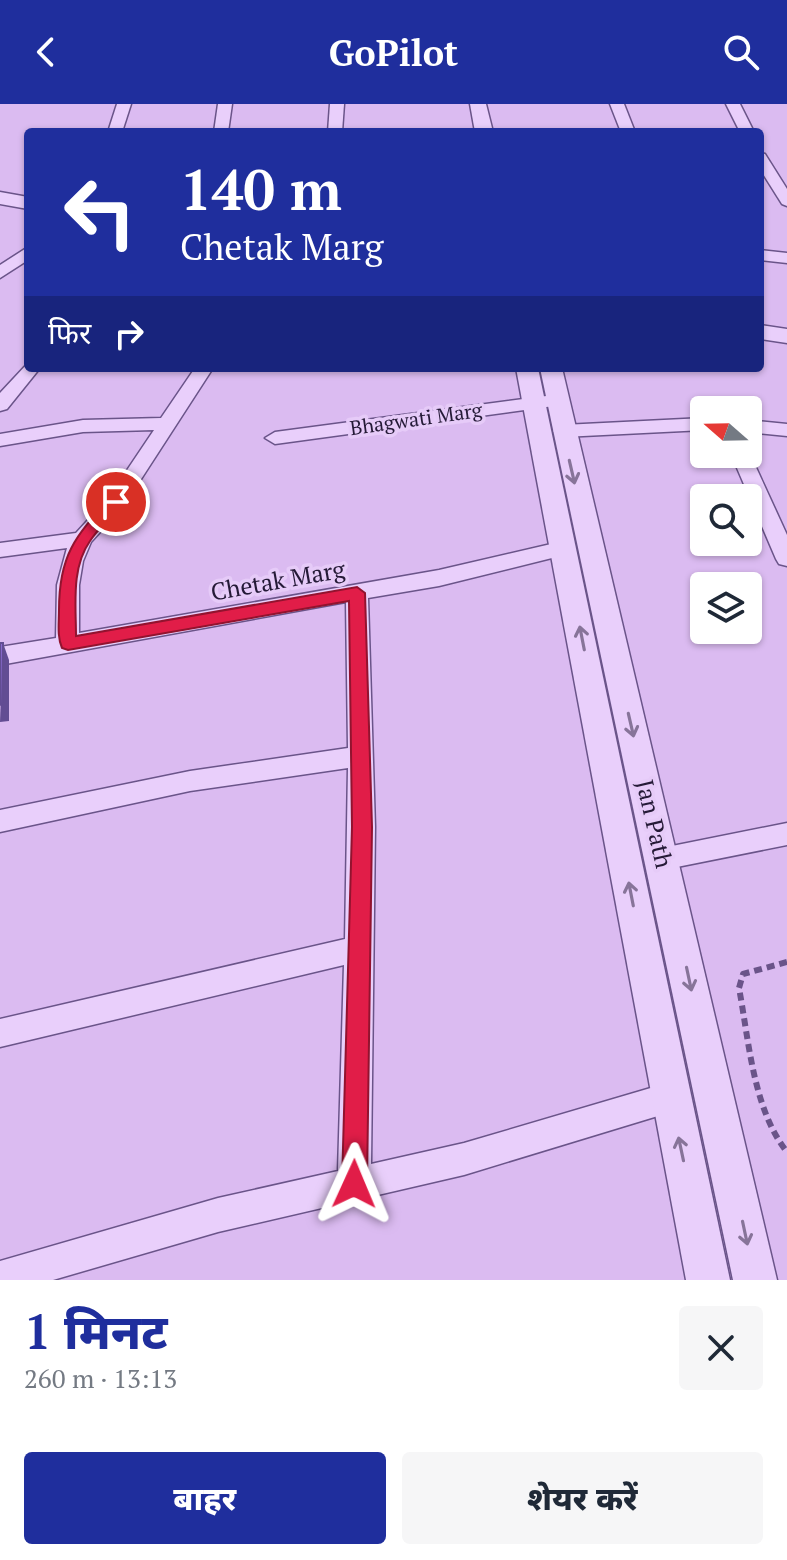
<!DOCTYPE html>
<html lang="hi">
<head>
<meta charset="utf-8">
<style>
  body { margin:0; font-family:"PT Serif","Noto Sans Devanagari",serif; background:#f6f6f7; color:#1f2937; height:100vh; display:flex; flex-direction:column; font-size:30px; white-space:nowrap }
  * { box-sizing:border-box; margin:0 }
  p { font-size:26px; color:#747a83 }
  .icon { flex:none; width:44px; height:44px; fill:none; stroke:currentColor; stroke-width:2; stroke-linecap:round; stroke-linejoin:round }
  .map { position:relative; height:1176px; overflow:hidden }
  .side { display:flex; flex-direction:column; background:#fff; flex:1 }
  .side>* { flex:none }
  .banner { position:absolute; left:24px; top:24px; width:740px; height:244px; border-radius:8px; box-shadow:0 2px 6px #0004; background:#1f2e9d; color:#fff; overflow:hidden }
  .needle { width:52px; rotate:290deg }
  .buttons { position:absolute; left:690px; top:292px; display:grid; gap:16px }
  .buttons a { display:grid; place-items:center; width:72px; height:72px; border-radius:8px; background:#fff; box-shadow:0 2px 6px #0004; font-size:40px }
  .pin { position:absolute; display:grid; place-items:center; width:68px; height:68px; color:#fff; margin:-34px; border:4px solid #fff; border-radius:50%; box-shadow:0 2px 8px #0007 }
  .me { position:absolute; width:88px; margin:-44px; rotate:1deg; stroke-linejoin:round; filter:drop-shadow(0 0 6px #0008) }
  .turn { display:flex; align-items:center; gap:28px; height:168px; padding:0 24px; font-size:36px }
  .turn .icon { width:104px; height:104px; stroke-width:2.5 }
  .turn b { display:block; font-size:56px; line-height:68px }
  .then { display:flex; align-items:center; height:76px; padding:0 24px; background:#0003; gap:16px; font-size:30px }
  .round { display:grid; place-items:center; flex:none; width:84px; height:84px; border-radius:8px; background:#f6f6f7 }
  .overview { display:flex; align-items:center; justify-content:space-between; height:136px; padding:0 24px }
  h1 { font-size:48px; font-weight:800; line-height:60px; color:#1f2e9d }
  .button { display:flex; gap:16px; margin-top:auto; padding:16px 24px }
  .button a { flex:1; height:92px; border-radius:8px; background:#1f2e9d; color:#fff; font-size:32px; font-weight:800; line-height:92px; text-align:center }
  .button a+a { background:#f6f6f7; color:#1f2937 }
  header { display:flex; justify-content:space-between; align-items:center; height:104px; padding:0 24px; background:#1f2e9d; color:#fff; font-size:36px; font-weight:800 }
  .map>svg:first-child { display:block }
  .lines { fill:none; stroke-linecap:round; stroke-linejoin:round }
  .minor-casing { stroke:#6a5489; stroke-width:3 }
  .tertiary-casing { stroke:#6a5489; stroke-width:3 }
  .path { stroke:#6a5489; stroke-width:6; stroke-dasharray:8 5; stroke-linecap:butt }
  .minor { fill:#e9cffb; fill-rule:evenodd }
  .tertiary { fill:#e9cffb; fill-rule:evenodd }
  .shaded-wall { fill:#624d93 }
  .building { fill:#8c6ed2; stroke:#624d93; stroke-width:2 }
  .oneway { stroke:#877499 }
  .route { fill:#e11d48; stroke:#92132f; stroke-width:2 }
  .labels { text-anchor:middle; stroke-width:7; stroke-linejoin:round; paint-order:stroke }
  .far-street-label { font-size:20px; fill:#251a37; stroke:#e6cbf8 }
  .street-label { font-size:24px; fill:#251a37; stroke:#e6cbf8 }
</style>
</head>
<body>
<header><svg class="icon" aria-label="back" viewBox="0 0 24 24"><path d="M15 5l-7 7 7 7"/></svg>GoPilot<svg class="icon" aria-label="search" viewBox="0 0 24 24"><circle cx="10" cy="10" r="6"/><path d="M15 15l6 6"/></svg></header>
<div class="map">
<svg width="787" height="1176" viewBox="0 0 787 1176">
  <rect width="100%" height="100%" fill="#dbbbf1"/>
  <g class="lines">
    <g class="minor-casing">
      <g id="minor">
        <path d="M117,0H131L122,28H108Z"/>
        <path d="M218,0H232L228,28H214Z"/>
        <path d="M330,0H344L342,28H328Z"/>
        <path d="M610,0H624L635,28H621Z"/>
        <path d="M726,0H740L754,28H740Z"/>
        <path d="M760,49L765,50L787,85V102L782,100L760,65Z"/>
        <path d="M28,143V156L0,174V161Z"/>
        <path d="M760,146L787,149V159L760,156Z"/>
        <path d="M28,259V264H40L7,305L0,307V289Z"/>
        <path d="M195,264H213L123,403L91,438L83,457L79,481V529L439,466L564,437L572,439L575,444L572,449L564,451L439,482L368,494L375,723L371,1060L464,1039L671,978L682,982L687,993L682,1004L671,1008L464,1071L218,1128L53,1176H0V1157L218,1094L338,1067L344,861L0,943V915L345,835L348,664L190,687L0,728V706L190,667L348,644L346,498L0,561V543L56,534L57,481L67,444L0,453V439L76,429L109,393L154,326L83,328L0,342V330L83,316L161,314Z"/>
        <path d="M554,291L563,297L561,301L275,340L265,334L275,328Z"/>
        <path d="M704,314V326L563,333L553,327L563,321Z"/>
        <path d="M748,316L787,320V332L748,328Z"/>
        <path d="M748,346L787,431V462L779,460L776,455L731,350H748Z"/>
        <path d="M787,719V741L662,766L652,763L648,755L652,747L662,744Z"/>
      </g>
    </g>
    <g class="tertiary-casing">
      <g id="tertiary">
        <path d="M470,0H486L493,28H475Z"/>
        <path d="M0,88L28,93V105L0,100Z"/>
        <path d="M760,221L787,225V239L760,235Z"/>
        <path d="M516,264H538L730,1176H686Z"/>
        <path d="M540,264H562L777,1176H733Z"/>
      </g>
    </g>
    <path class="path" d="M787,858L743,870L739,884C749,937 753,1005 787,1048"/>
    <use href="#minor" class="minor"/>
    <use href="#tertiary" class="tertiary"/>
  </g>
  <path class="shaded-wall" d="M3,539L9,556V617L0,618Z"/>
  <path class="building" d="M0,539H3L2,600L0,601Z"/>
  <defs><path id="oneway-shaft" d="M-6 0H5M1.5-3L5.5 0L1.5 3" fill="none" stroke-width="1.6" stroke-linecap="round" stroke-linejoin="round" transform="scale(2)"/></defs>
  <g class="oneway">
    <use href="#oneway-shaft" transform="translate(572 368) rotate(77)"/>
    <use href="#oneway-shaft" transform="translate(582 534) rotate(-101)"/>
    <use href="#oneway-shaft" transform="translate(631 621) rotate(77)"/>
    <use href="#oneway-shaft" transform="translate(631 790) rotate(-101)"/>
    <use href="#oneway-shaft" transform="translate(689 875) rotate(78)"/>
    <use href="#oneway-shaft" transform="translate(681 1045) rotate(-102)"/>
    <use href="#oneway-shaft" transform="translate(745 1129) rotate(78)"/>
  </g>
  <path class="route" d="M116,393L123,398C113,412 99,423 90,437C71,464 76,501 76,532L357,483L365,489L372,723L367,1080L363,1089L354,1092L346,1089L342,1080L352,723L349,497L68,546L62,544C57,533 59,519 59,506C59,451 75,433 110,394Z"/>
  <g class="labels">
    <g class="far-street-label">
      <text transform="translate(416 315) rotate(-8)" y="7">Bhagwati Marg</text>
    </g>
    <g class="street-label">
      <text transform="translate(278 477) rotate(-10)" y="8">Chetak Marg</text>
      <text transform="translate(654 720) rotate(77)" y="8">Jan Path</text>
    </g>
  </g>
</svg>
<div class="buttons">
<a><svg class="needle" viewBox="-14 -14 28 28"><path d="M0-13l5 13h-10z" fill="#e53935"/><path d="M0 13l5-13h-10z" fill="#747a83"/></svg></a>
<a><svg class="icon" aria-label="search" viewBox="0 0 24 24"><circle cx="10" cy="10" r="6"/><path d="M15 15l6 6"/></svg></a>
<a><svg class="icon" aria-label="layers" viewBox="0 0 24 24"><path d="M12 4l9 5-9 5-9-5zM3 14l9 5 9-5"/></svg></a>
</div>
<div class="pin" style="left:116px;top:398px;background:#d93025"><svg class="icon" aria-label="arrive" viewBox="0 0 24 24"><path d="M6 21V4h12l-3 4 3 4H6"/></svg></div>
<svg class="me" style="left:354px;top:1080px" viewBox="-20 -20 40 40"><path d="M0-17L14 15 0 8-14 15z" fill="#e11d48" stroke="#fff" stroke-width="4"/></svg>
<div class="banner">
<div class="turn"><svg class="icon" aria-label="left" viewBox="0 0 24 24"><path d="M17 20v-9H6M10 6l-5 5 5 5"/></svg><div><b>140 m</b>Chetak Marg</div></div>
<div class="then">फिर<svg class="icon" aria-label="right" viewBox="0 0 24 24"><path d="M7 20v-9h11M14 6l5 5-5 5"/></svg></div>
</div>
</div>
<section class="side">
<div class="overview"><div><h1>1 मिनट</h1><p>260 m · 13:13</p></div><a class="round"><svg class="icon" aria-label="close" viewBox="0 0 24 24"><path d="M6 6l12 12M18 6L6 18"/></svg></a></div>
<div class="button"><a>बाहर</a><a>शेयर करें</a></div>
</section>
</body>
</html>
